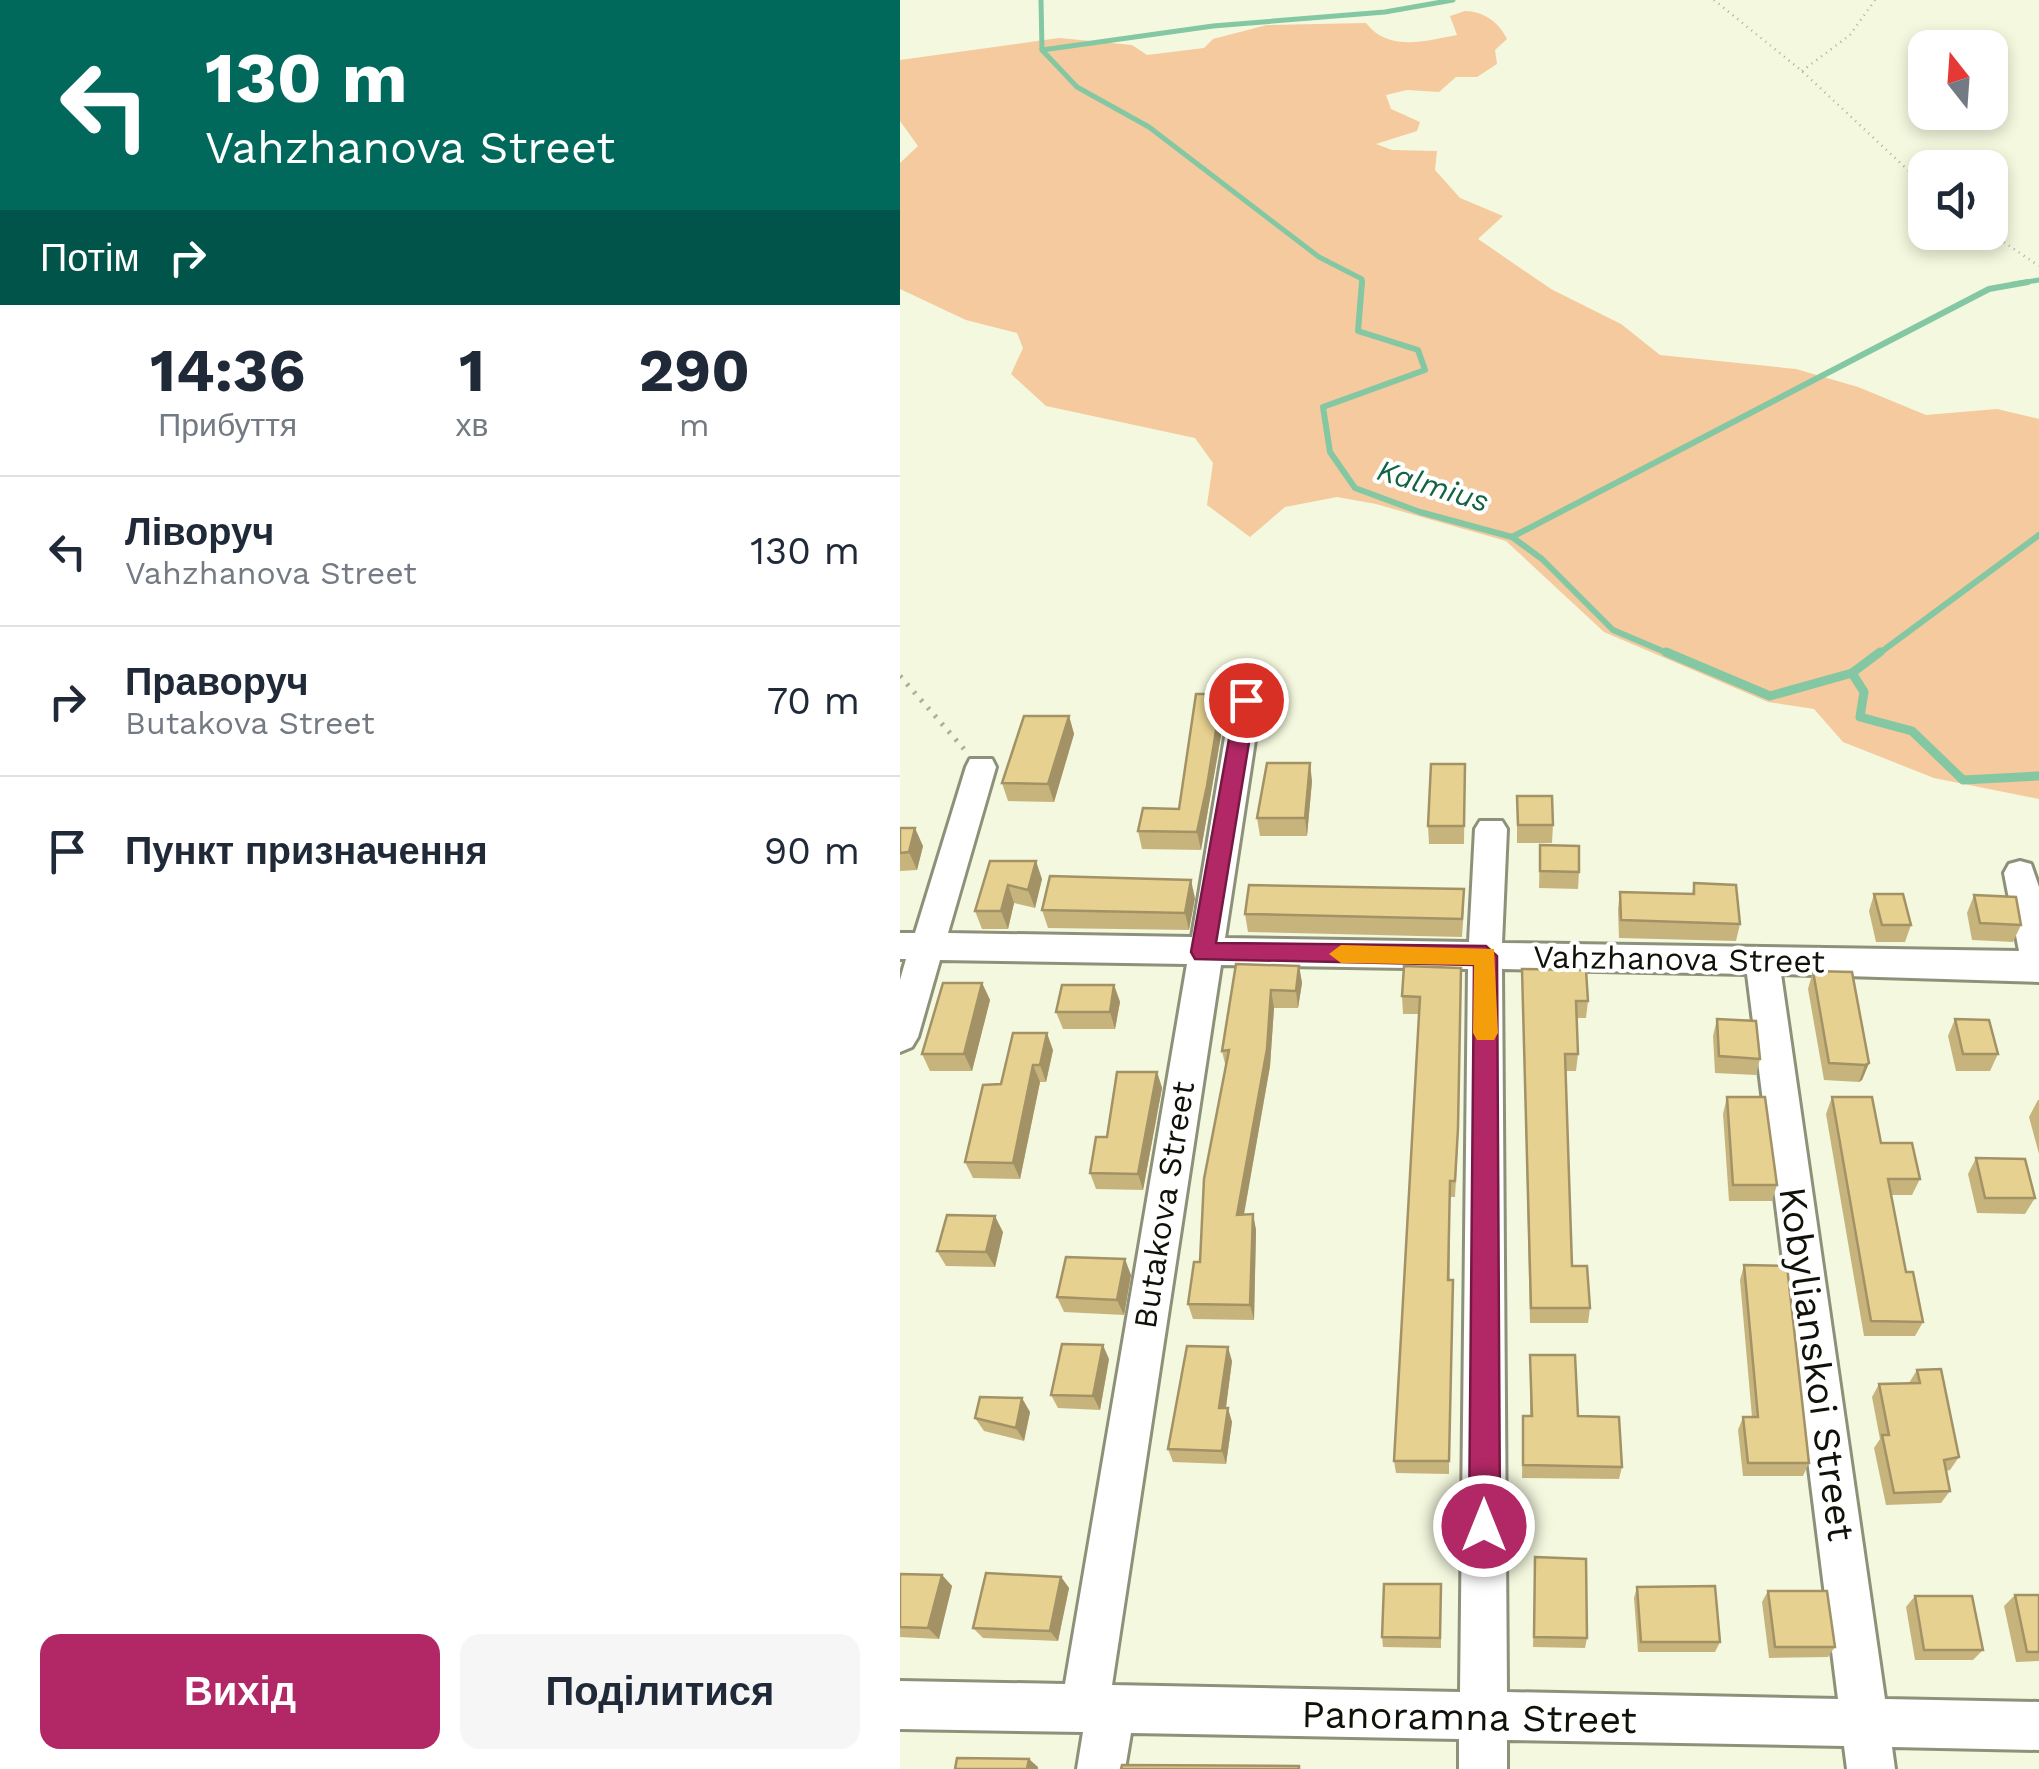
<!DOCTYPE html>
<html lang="uk">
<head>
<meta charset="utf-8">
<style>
  body { margin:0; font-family:"Work Sans",sans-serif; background:#f6f6f7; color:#1f2937; height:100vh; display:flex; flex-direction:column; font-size:38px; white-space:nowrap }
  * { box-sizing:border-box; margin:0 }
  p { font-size:32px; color:#747a83 }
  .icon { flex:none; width:55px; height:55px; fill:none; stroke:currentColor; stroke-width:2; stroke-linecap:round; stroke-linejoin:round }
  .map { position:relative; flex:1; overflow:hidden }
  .drawer { display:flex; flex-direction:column; background:#fff; width:900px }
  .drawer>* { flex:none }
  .guide { background:#00695c; color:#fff; overflow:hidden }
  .needle { width:65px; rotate:343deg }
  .controls { position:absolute; left:1008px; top:30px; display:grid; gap:20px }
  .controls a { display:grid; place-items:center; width:100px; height:100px; border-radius:20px; background:#fff; box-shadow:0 5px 15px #0003; font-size:50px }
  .pin { position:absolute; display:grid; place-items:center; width:85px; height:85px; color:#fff; margin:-42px; border:5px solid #fff; border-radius:50%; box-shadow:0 2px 10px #0007 }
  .me { position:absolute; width:110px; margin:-55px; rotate:0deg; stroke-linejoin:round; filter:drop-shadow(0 0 8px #0008) }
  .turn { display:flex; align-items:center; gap:35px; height:210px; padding:0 40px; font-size:45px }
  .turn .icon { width:130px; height:130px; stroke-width:2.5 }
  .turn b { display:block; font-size:70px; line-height:85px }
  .then { display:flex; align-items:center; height:95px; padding:0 40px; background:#0003; gap:20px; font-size:38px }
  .eta { display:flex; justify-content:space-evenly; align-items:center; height:170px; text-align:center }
  .eta b { font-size:60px; font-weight:700; line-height:70px }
  .button { display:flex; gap:20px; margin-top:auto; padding:20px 40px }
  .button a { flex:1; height:115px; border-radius:20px; background:#b22866; color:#fff; font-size:40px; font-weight:700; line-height:115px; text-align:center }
  .button a+a { background:#f6f6f7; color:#1f2937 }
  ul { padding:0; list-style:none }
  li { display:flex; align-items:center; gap:30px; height:150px; padding:0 40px; border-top:2px solid #e0e1e3 }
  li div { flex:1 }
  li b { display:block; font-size:38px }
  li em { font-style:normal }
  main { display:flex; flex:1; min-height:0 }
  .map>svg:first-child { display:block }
  .green { fill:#f4ca9e }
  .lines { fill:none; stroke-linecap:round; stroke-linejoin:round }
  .stream-far2 { stroke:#84c7a3; stroke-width:5 }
  .stream-far1 { stroke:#84c7a3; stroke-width:6 }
  .stream { stroke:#84c7a3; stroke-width:9 }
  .street-casing { stroke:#8e917a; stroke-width:6 }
  .path-far1 { stroke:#acb09b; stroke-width:2.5; stroke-dasharray:1 5; stroke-linecap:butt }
  .path { stroke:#acb09b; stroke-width:5; stroke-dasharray:2.5 8; stroke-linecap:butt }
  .street { fill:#fff; fill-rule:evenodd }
  .wall { fill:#c7b47d }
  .shaded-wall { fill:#a29266 }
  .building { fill:#e7d191; stroke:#a29266; stroke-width:2.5 }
  .route { fill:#b22866; stroke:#741a42; stroke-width:2.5 }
  .slow { fill:#f59e0b }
  .labels { text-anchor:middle; stroke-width:8; stroke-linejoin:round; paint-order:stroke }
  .far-water-label { font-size:30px; font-style:italic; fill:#146342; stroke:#fff }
  .street-label { font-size:32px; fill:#101108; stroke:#fff }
  .near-street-label { font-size:38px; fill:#101108; stroke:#fff }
</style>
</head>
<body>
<main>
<section class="drawer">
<div class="guide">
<div class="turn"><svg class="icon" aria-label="left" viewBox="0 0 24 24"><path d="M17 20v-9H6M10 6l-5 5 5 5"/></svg><div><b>130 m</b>Vahzhanova Street</div></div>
<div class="then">Потім<svg class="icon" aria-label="right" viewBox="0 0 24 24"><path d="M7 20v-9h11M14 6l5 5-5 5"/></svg></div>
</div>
<div class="eta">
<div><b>14:36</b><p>Прибуття</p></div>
<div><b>1</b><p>хв</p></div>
<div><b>290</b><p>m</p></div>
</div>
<ul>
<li><svg class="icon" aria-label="left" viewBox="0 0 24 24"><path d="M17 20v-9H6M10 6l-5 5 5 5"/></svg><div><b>Ліворуч</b><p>Vahzhanova Street</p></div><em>130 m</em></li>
<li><svg class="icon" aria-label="right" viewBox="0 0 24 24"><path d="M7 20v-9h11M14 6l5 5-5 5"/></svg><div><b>Праворуч</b><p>Butakova Street</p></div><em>70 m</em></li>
<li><svg class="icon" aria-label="arrive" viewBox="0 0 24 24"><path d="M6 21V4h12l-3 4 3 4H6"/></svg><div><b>Пункт призначення</b></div><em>90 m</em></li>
</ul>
<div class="button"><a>Вихід</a><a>Поділитися</a></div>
</section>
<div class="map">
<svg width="1139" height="1769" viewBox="0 0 1139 1769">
  <rect width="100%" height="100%" fill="#f4f8de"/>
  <path class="green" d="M565,11C583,11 599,22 607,39L595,50L597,64L577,77H556L539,92L507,90L486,95L491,109L520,122L517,131L476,144L492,150L537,151L535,170L560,198L603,216L578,239L651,289L721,324L760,355L896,369L958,387L1026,415L1097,409L1139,419V799L1034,778L943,742L914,709L868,702L704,632L606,541L476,504L437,497L385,507L350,537L307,505L313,463L295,438L146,406L111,374L123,348L117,333L66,320L0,289V163L18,146L0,121V60L159,38L232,45L247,55L304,48L313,39L367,25L466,23C488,52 525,41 557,35L550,16Z"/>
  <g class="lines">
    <g class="stream-far2">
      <path d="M141,0L142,50L177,87L249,127L419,257L462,279V284"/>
      <path d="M142,50L313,26L485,12L553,0"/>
      <path d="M1114,284L1139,280"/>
    </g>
    <g class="stream-far1">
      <path d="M462,282L458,331L518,350L525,370L423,407L430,452L455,488L520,512L612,537L642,559L713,630L772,655"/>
      <path d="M612,537L1089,289L1128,282"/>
      <path d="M977,655L1139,535"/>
    </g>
    <g class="stream">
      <path d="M766,652L870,696L952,673L964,692L960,717L1012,731L1063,780L1139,776"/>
      <path d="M952,673L980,652"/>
    </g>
    <g class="street-casing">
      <path id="street" d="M346,691L361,701L325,938L569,942L575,829L580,821H602L607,829L602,943L1119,951L1104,873L1109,864L1120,861L1131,864L1139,887V982L881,974L985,1699L1139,1702V1750L992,1747L995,1769H947L944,1746L607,1740V1769H559V1739L231,1733L225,1769H177L183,1732L0,1729V1681L165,1684L287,964L40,960L18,1037L12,1047L0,1052V980L6,959H0V933H15L66,767L70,759H92L96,767L48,933L292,937L331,701ZM321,965L568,969L560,1692L212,1685ZM602,969L847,974L938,1699L607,1692Z"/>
    </g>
    <g class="path-far1">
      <path d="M814,0L902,71L1025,186"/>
      <path d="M902,71L950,35L975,0"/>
      <path d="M1089,232L1139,266"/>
    </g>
    <path class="path" d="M0,676L64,749"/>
    <use href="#street" class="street"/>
  </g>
  <g class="wall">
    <path d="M325,713L301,850L242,849L238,831L279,809Z"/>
    <path d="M169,716L174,734L154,802L108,801L102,783Z"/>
    <path d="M565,764L564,844H529L528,826Z"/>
    <path d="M412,781L407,836H360L357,818Z"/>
    <path d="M617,796L653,825L652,843H617Z"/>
    <path d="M0,828L23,846L17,870L0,871Z"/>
    <path d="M640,845L679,872L678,889L639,888Z"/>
    <path d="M90,861L142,879L135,908L114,903L108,929H82L75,911Z"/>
    <path d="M794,883L840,924L836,941L719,938L718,909L720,892L792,894Z"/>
    <path d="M974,894L1011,925L1005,942H976L969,911Z"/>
    <path d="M1074,895L1121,925L1113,942L1072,940L1067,913Z"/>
    <path d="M295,898L289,930L148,928L142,910Z"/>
    <path d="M564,907L562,937L348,932L345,914Z"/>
    <path d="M336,964L399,966L402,983L398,1008H374L370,1066L344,1215L353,1214L356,1230L354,1320L293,1319L288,1304L300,1262L326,1068L322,1051Z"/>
    <path d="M561,968L558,1144L555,1197H550L549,1474L496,1473L494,1461L519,1014H503L502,996Z"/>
    <path d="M622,969L688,1001L686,1018H676L678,1054L676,1071H666L672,1266L690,1308L688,1323H630Z"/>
    <path d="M913,971L969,1063L962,1080L959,1082L924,1080L908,989Z"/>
    <path d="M82,983L90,1000L72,1071H30L22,1054Z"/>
    <path d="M214,985L220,1002L215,1029H163L156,1012Z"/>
    <path d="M817,1019L860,1059L856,1075L815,1073L813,1036Z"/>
    <path d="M1055,1019L1098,1054L1090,1071H1056L1048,1036Z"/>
    <path d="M153,1050L146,1082H140L120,1179L73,1178L65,1162L101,1084Z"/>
    <path d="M257,1072L262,1088L243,1190L196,1189L190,1173L207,1137Z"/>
    <path d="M827,1097L877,1185L872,1201H829L823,1114Z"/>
    <path d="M932,1097L1020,1179L1012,1195H991L1006,1272L1023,1322L1015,1336H964L926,1114Z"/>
    <path d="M1138,1100H1139V1154L1129,1117Z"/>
    <path d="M1076,1158L1135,1198L1125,1214L1077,1213L1068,1174Z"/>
    <path d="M103,1232L95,1267L46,1266L37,1251Z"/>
    <path d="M844,1265L909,1463L903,1476H843L838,1430L843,1417H852L840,1280Z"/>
    <path d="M231,1275L224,1315L164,1312L157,1297Z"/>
    <path d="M630,1355L678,1416L722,1467L719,1479L622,1478L623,1416H630Z"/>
    <path d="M209,1359L200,1410L158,1408L151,1395Z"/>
    <path d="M332,1361L326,1408L332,1422L326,1464L273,1462L268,1449Z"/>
    <path d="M1017,1370L1059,1457L1050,1470L1046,1471L1050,1491L1041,1503L986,1505L974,1448L980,1439L972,1397L979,1384L1009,1383Z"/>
    <path d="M130,1412L124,1441L84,1431L75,1418Z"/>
    <path d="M635,1557L687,1638L685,1648L633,1647Z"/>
    <path d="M0,1574L42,1575L52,1586L39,1639L0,1637Z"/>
    <path d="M161,1577L169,1588L158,1641L83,1638L73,1628Z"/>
    <path d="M541,1584V1648L483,1647L482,1637Z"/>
    <path d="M737,1587L820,1642L815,1652H738L734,1598Z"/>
    <path d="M868,1591L935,1647L928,1657L869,1658L862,1602Z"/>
    <path d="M1115,1595H1139V1661L1116,1662L1104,1606Z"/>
    <path d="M1015,1596L1083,1650L1073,1660H1015L1006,1607Z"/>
  </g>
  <g class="shaded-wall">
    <path d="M322,694L325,713L301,850L297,832Z"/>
    <path d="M169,716L174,734L154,802L148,784Z"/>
    <path d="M410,763L412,781L407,836L405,818Z"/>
    <path d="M15,828L23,846L17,870L9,852Z"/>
    <path d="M136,861L142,879L135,908L128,890Z"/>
    <path d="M291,880L295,898L289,930L285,913Z"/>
    <path d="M108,885L114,903L108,929L101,911Z"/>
    <path d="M399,966L402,983L398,1008L396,991Z"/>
    <path d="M82,983L90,1000L72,1071L64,1054Z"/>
    <path d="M214,985L220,1002L215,1029L210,1012Z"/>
    <path d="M371,990L374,1008L370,1066L341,1230L337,1215Z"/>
    <path d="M147,1033L153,1050L146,1082L140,1065Z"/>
    <path d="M969,1063L962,1080L959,1082L965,1065Z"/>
    <path d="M133,1065L140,1082L120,1179L113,1163Z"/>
    <path d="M257,1072L262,1088L243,1190L238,1174Z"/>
    <path d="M353,1214L356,1230L354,1320L350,1305Z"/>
    <path d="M95,1216L103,1232L95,1267L86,1252Z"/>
    <path d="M225,1259L231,1275L224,1315L217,1300Z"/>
    <path d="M203,1345L209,1359L200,1410L193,1396Z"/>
    <path d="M328,1347L332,1361L324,1421L319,1408Z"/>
    <path d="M122,1398L130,1412L124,1441L116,1428Z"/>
    <path d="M328,1408L332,1422L326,1464L322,1451Z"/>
    <path d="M42,1575L52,1586L39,1639L28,1628Z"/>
    <path d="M161,1577L169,1588L158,1641L150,1631Z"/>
    <path d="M129,1759L138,1767V1769H127Z"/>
  </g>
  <g class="building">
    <path d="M296,694H322L307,786L297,832L238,831L243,808L279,809Z"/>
    <path d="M124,716H169L148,784L102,783Z"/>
    <path d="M367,763H410L405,818H357Z"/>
    <path d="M531,764H565L564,826H528Z"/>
    <path d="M617,796H652L653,825H618Z"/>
    <path d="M0,828H15L9,852L0,853Z"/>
    <path d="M640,845L679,846V872L640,871Z"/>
    <path d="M90,861H136L128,890L108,885L101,911H75Z"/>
    <path d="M150,876L291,880L285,913L142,910Z"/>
    <path d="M794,883L836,885L840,924L721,920L720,892L794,894Z"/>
    <path d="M349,885L564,889L562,919L345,914Z"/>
    <path d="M974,894H1003L1011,925H982Z"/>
    <path d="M1074,895L1116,897L1121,925L1080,923Z"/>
    <path d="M336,964L399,966L396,991L371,990L367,1049L337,1215L353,1214L350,1305L288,1304L294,1262H300L304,1179L329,1050L322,1051Z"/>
    <path d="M504,966L561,968L558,1128L555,1181H550L548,1280H553L549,1461H494L520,997L502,996Z"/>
    <path d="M622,969L686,970L688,1001H676L678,1054H665L672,1266H687L690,1308H631Z"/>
    <path d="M913,971L952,972L969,1063L965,1065L929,1063Z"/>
    <path d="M43,983H82L64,1054H22Z"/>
    <path d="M162,985H214L210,1012H156Z"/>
    <path d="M817,1019L856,1021L860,1059L819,1056Z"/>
    <path d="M1055,1019L1089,1020L1098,1054H1063Z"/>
    <path d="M113,1033H147L140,1065H133L113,1163L65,1162L83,1085L101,1084Z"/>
    <path d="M217,1072H257L238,1174L190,1173L196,1137H207Z"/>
    <path d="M827,1097H865L877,1185H833Z"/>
    <path d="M932,1097H972L981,1143H1012L1020,1179H988L1006,1272H1013L1023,1322L971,1321Z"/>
    <path d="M1076,1158L1125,1159L1135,1198H1085Z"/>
    <path d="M47,1215L95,1216L86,1252L37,1251Z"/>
    <path d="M166,1257L225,1259L217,1300L157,1297Z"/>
    <path d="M844,1265L887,1266L909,1463H848L843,1417H858Z"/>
    <path d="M162,1344L203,1345L193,1396L151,1395Z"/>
    <path d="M287,1346L328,1347L319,1408H328L322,1451L268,1449Z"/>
    <path d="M630,1355H675L678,1416L719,1417L722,1467L623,1465V1416H632Z"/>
    <path d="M1041,1369L1059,1457L1044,1460L1050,1491L994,1493L982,1435H989L979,1384L1020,1383L1017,1370Z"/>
    <path d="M80,1397L122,1398L116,1428L75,1418Z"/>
    <path d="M635,1557L686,1559L687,1638L634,1637Z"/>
    <path d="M86,1573L161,1577L150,1631L73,1628Z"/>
    <path d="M0,1574L42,1575L28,1628L0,1627Z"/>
    <path d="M484,1584H541L540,1638L482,1637Z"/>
    <path d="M815,1586L820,1642H741L737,1587Z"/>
    <path d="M868,1591H927L935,1647H875Z"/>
    <path d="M1115,1595H1139V1652H1127Z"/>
    <path d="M1015,1596H1072L1083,1650H1024Z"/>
    <path d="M57,1758L129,1759L127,1769H55Z"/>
    <path d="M222,1765L399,1766V1769H221Z"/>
  </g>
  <path class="route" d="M346,693L356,700L316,943L586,946L597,956L600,1526L595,1537L584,1542L574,1537L569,1526L574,965L295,959L291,952L336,700Z"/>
  <path class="slow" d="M441,945L594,949L598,1033L594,1040H577L573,1033L574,965L441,963L429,954Z"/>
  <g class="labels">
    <g class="far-water-label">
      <text transform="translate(533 486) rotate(17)" y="10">Kalmius</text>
    </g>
    <g class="street-label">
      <text transform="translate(779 959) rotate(1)" y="11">Vahzhanova Street</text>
      <text transform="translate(264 1205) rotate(-81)" y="11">Butakova Street</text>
    </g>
    <g class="near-street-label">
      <text transform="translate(917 1364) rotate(82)" y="13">Kobylianskoi Street</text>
      <text transform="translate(569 1717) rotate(1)" y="13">Panoramna Street</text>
    </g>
  </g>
</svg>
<div class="controls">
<a><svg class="needle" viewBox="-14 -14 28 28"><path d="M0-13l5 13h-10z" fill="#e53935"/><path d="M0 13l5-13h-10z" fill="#747a83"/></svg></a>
<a><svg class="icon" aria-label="sound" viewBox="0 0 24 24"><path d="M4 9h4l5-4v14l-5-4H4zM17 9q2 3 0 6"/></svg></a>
</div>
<div class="pin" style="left:346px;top:700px;background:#d93025"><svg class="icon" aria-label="arrive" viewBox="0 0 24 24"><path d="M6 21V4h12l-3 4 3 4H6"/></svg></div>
<svg class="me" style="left:584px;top:1526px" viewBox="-20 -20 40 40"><circle r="17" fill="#b22866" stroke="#fff" stroke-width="3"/><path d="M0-11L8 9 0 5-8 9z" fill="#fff"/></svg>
</div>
</main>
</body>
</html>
